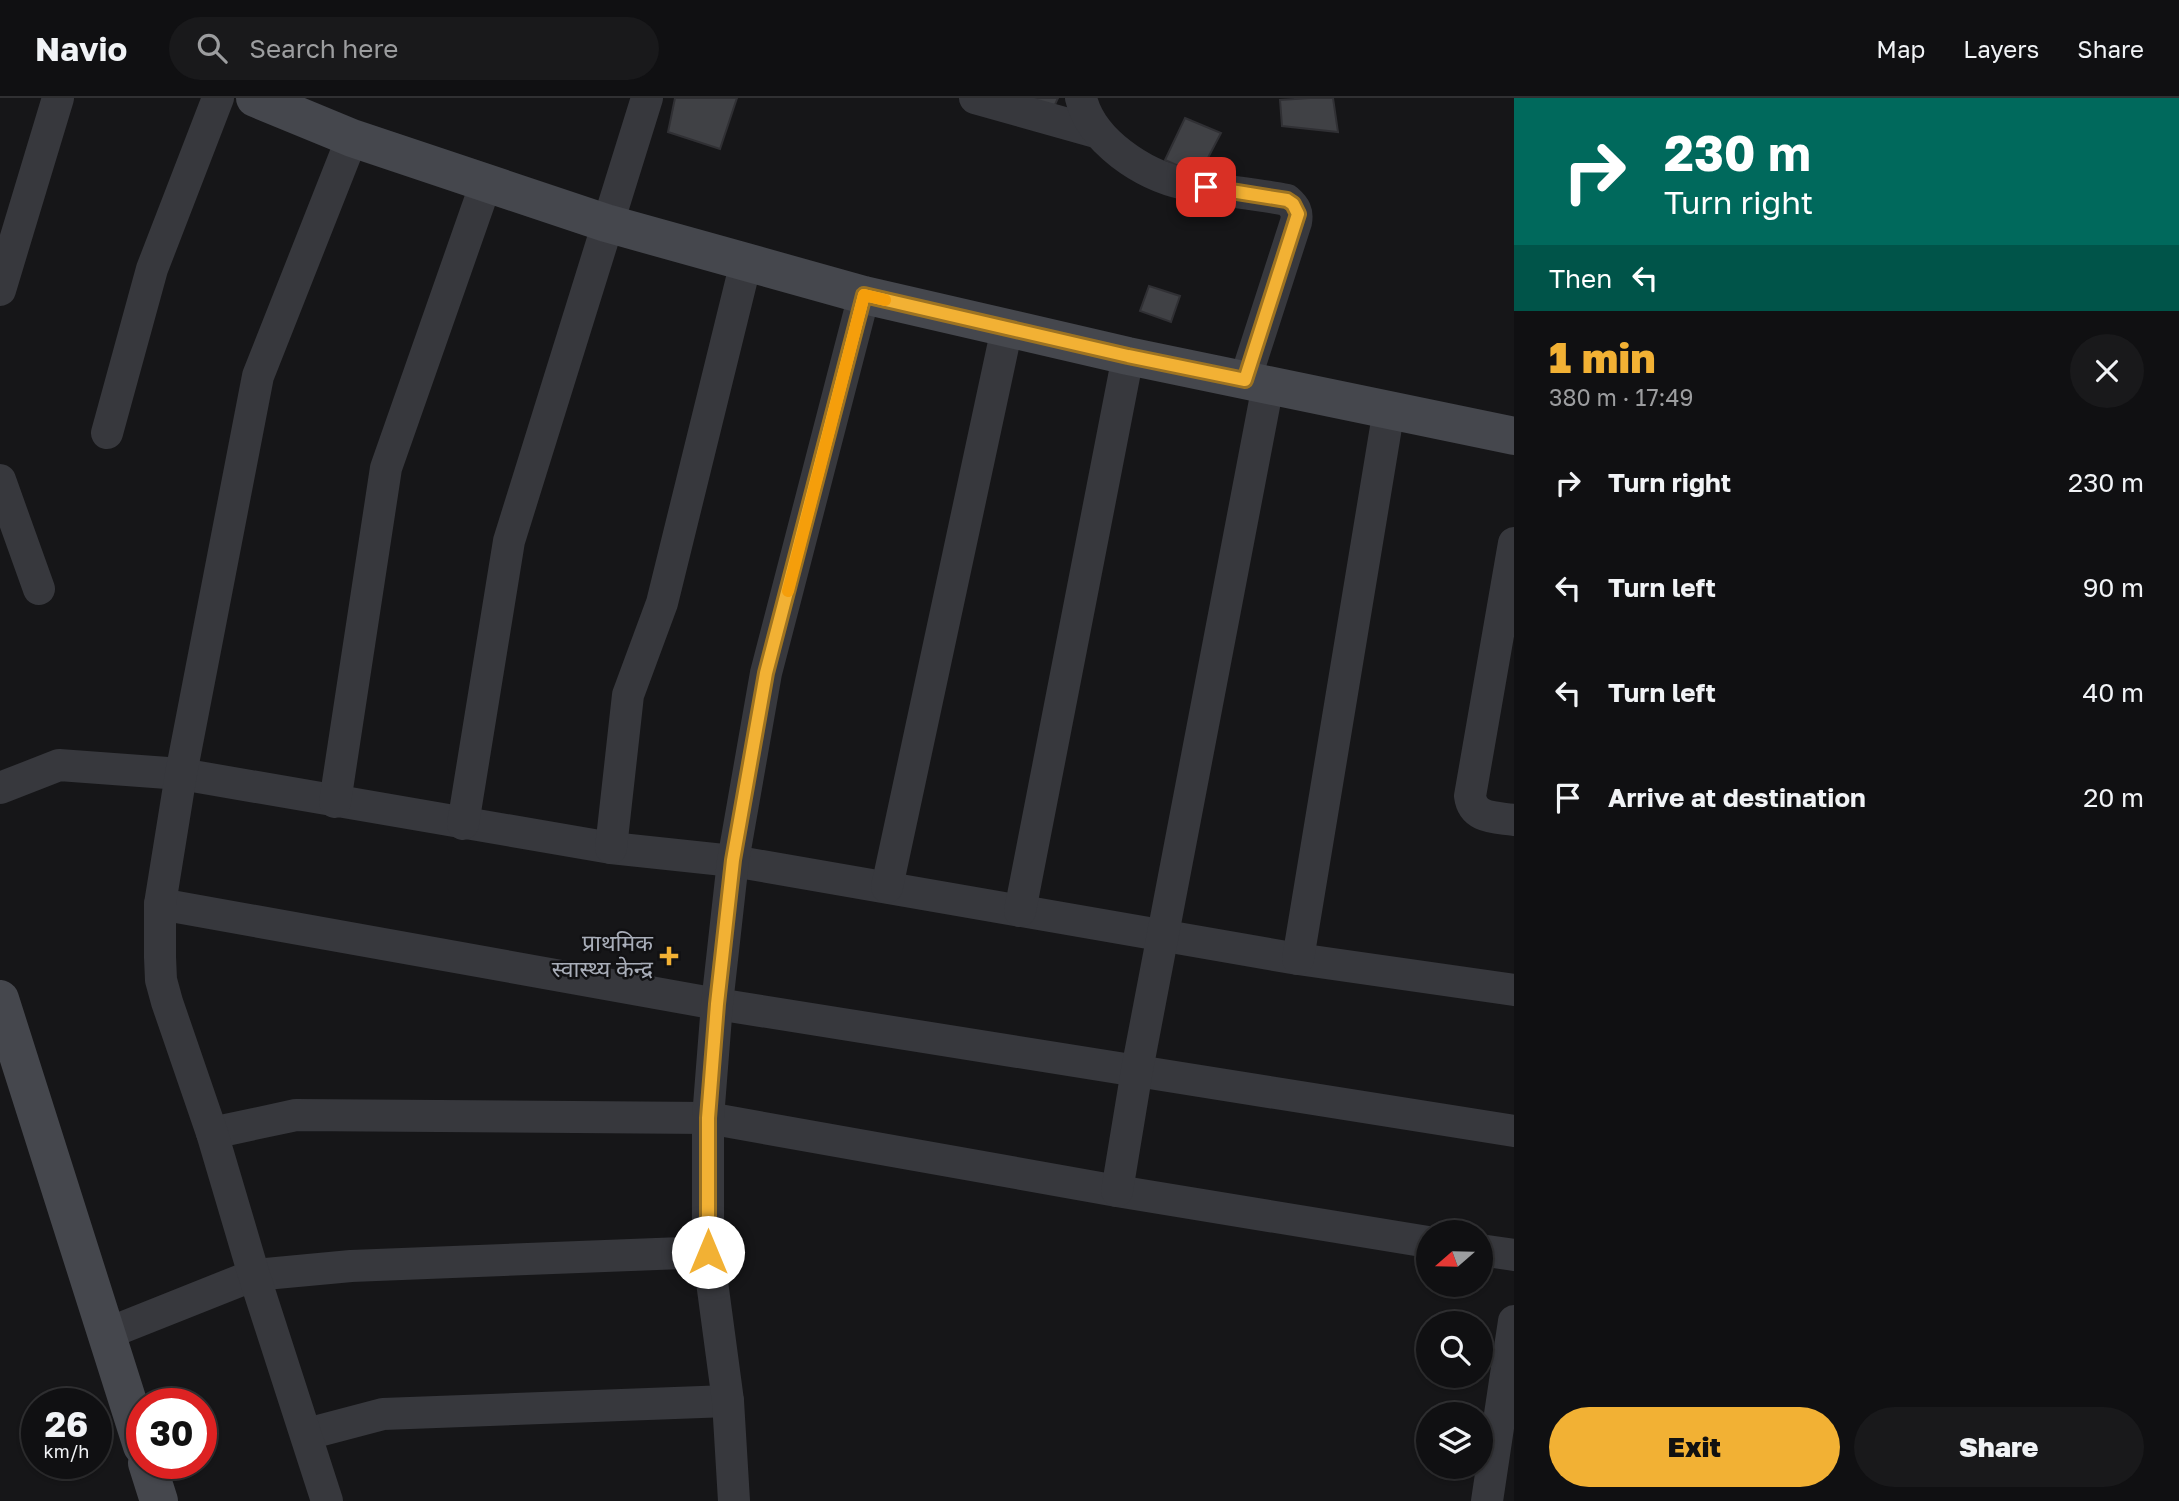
<!DOCTYPE html>
<html lang="en">
<head>
<meta charset="utf-8">
<style>
  body { margin:0; font-family:"Golos Text","Noto Sans Devanagari",sans-serif; background:#19191b; color:#f1f3f6; height:100vh; display:flex; flex-direction:column; font-size:26px; white-space:nowrap }
  * { box-sizing:border-box; margin:0 }
  p { font-size:23px; color:#9c9d9f }
  .icon { flex:none; width:38px; height:38px; fill:none; stroke:currentColor; stroke-width:2; stroke-linecap:round; stroke-linejoin:round }
  .map { position:relative; flex:1; overflow:hidden }
  .drawer { display:flex; flex-direction:column; background:#101012; width:665px }
  .drawer>* { flex:none }
  .top-card { background:#00695c; color:#fff; overflow:hidden }
  .needle { width:46px; rotate:250deg }
  .controls { position:absolute; left:1416px; top:1122px; display:grid; gap:14px }
  .controls a { display:grid; place-items:center; width:77px; height:77px; border-radius:50%; background:#101012; box-shadow:0 2px 5px #0004,0 0 0 2px #303032; font-size:35px }
  .speed { position:absolute; left:21px; top:1290px; display:flex; gap:14px; font-size:35px; font-weight:700; text-align:center }
  .speed>* { display:grid; place-content:center; width:91px; height:91px; border-radius:50%; background:#101012; box-shadow:0 2px 5px #0004,0 0 0 2px #303032; line-height:1 }
  .speed small { font-size:18px; font-weight:400 }
  .speed .limit { border:10px solid #d22; background:#fff; color:#111 }
  .pin { position:absolute; display:grid; place-items:center; width:60px; height:60px; color:#fff; margin:-30px; border-radius:14px; box-shadow:0 4px 10px #0006 }
  .me { position:absolute; width:77px; margin:-38px; rotate:0deg; stroke-linejoin:round; filter:drop-shadow(0 0 5px #0008) }
  .turn { display:flex; align-items:center; gap:24px; height:147px; padding:0 35px; font-size:32px }
  .turn .icon { width:91px; height:91px; stroke-width:2.5 }
  .turn b { display:block; font-size:49px; line-height:60px }
  .then { display:flex; align-items:center; height:66px; padding:0 35px; background:#0003; gap:14px; font-size:26px }
  .round { display:grid; place-items:center; flex:none; width:74px; height:74px; border-radius:37px; background:#19191b }
  .headline { display:flex; align-items:center; justify-content:space-between; height:119px; padding:0 35px }
  h1 { font-size:42px; font-weight:800; line-height:52px; color:#f2b134 }
  .action { display:flex; gap:14px; margin-top:auto; padding:14px 35px }
  .action a { flex:1; height:80px; border-radius:42px; background:#f2b134; color:#111; font-size:28px; font-weight:800; line-height:80px; text-align:center }
  .action a+a { background:#19191b; color:#f1f3f6 }
  ul { padding:0; list-style:none }
  li { display:flex; align-items:center; gap:21px; height:105px; padding:0 35px }
  li div { flex:1 }
  li b { display:block; font-size:26px }
  li em { font-style:normal }
  header { display:flex; align-items:center; gap:42px; box-sizing:border-box; height:98px; padding:0 35px; background:#101012; border-bottom:2px solid #303032 }
  header strong { font-size:33px }
  nav { display:flex; gap:38px; margin-inline-start:auto; font-size:24px }
  .search { width:490px; height:63px; background:#19191b; display:flex; align-items:center; gap:18px; box-sizing:border-box; padding:0 24px; border-radius:38px; color:#9c9d9f; font-size:26px }
  main { display:flex; flex:1; min-height:0 }
  .map>svg:first-child { display:block }
  .building { fill:#404145; stroke:#303034; stroke-width:2 }
  .lines { fill:none; stroke-linecap:round; stroke-linejoin:round }
  .street { stroke:#37383d; stroke-width:32 }
  .secondary { stroke:#45474d; stroke-width:38 }
  .route-casing { stroke:#9d7322; stroke-width:18 }
  .route { stroke:#f2b134; stroke-width:12 }
  .slow { stroke:#f59e0b; stroke-width:12 }
  .poi-dot { fill:#f2b134; stroke:#111113; stroke-width:2.5 }
  .labels { text-anchor:middle; stroke-width:5; stroke-linejoin:round; paint-order:stroke }
  .poi-label { font-size:23px; fill:#a8adb8; stroke:#111113; text-anchor:end }
</style>
</head>
<body>
<header>
<strong>Navio</strong>
<div class="search"><svg class="icon" aria-label="search" viewBox="0 0 24 24"><circle cx="10" cy="10" r="6"/><path d="M15 15l6 6"/></svg>Search here</div>
<nav><a>Map</a><a>Layers</a><a>Share</a></nav>
</header>
<main>
<div class="map">
<svg width="1514" height="1403" viewBox="0 0 1514 1403">
  <rect width="100%" height="100%" fill="#161618"/>
  <g class="building">
    <path d="M675,0H737L720,51L668,34Z"/>
    <path d="M1021,0H1058L1052,13Z"/>
    <path d="M1310,0H1333L1338,34L1282,28L1280,2Z"/>
    <path d="M1185,20L1221,35L1199,77L1165,62Z"/>
    <path d="M1149,188L1180,198L1171,224L1140,213Z"/>
  </g>
  <g class="lines">
    <g class="street">
      <path d="M975,0L1096,34"/>
      <path d="M1081,0C1091,43 1143,77 1185,86C1218,93 1253,95 1287,102C1295,109 1298,114 1296,124L1245,282"/>
      <path d="M0,192L58,0"/>
      <path d="M107,335L152,171L218,0"/>
      <path d="M0,382L39,491"/>
      <path d="M1514,445L1470,698C1473,721 1495,719 1514,722"/>
      <path d="M0,690L59,667L181,676L611,750L733,763L1298,861L1514,892"/>
      <path d="M335,704L386,370L486,85"/>
      <path d="M463,726L509,443L647,0"/>
      <path d="M611,750L628,597L662,505L746,164"/>
      <path d="M887,789L1007,230"/>
      <path d="M160,806L717,906L1514,1033"/>
      <path d="M1020,813L1128,258"/>
      <path d="M1298,861L1389,311"/>
      <path d="M212,1035L296,1017L708,1020L1117,1093L1428,1144"/>
      <path d="M1117,1093L1137,972L1268,287"/>
      <path d="M1480,1152L1514,1157"/>
      <path d="M106,1236L254,1177L351,1168L708,1154"/>
      <path d="M307,1336L383,1316L728,1303"/>
      <path d="M327,1403L254,1177L212,1035L167,904L161,882L160,859V806L181,676L258,278L352,40"/>
      <path d="M734,1403L728,1303L708,1154V1020L717,906L733,763L766,575L864,197"/>
      <path d="M1487,1403L1514,1223"/>
    </g>
    <g class="secondary">
      <path d="M255,0L352,40L606,125L864,197L1128,258L1514,338"/>
      <path d="M0,901L142,1348"/>
      <path d="M147,1365L159,1403"/>
    </g>
  </g>
  <g class="lines">
    <g class="route-casing">
      <path id="route" d="M708,1154V1020L717,906L733,762L766,575L864,197L1128,258L1245,282L1298,116L1293,106L1287,102L1206,89"/>
    </g>
    <use href="#route" class="route"/>
    <path class="slow" d="M788,493L864,197L885,202"/>
  </g>
  <path class="poi-dot" d="M665.5 847.5h7v7h7v7h-7v7h-7v-7h-7v-7h7z"/>
  <g class="labels">
    <g class="poi-label">
      <text x="653" y="853">प्राथमिक<tspan x="653" dy="26">स्वास्थ्य केन्द्र</tspan></text>
    </g>
  </g>
</svg>
<div class="controls">
<a><svg class="needle" viewBox="-14 -14 28 28"><path d="M0-13l5 13h-10z" fill="#e53935"/><path d="M0 13l5-13h-10z" fill="#9c9d9f"/></svg></a>
<a><svg class="icon" aria-label="search" viewBox="0 0 24 24"><circle cx="10" cy="10" r="6"/><path d="M15 15l6 6"/></svg></a>
<a><svg class="icon" aria-label="layers" viewBox="0 0 24 24"><path d="M12 4l9 5-9 5-9-5zM3 14l9 5 9-5"/></svg></a>
</div>
<div class="speed"><div>26<small>km/h</small></div><div class="limit">30</div></div>
<div class="pin" style="left:1206px;top:89px;background:#d93025"><svg class="icon" aria-label="arrive" viewBox="0 0 24 24"><path d="M6 21V4h12l-3 4 3 4H6"/></svg></div>
<svg class="me" style="left:708px;top:1154px" viewBox="-20 -20 40 40"><circle r="19" fill="#fff"/><path d="M0-13L10 11 0 6-10 11z" fill="#f2b134"/></svg>
</div>
<section class="drawer">
<div class="top-card">
<div class="turn"><svg class="icon" aria-label="right" viewBox="0 0 24 24"><path d="M7 20v-9h11M14 6l5 5-5 5"/></svg><div><b>230 m</b>Turn right</div></div>
<div class="then">Then<svg class="icon" aria-label="left" viewBox="0 0 24 24"><path d="M17 20v-9H6M10 6l-5 5 5 5"/></svg></div>
</div>
<div class="headline"><div><h1>1 min</h1><p>380 m · 17:49</p></div><a class="round"><svg class="icon" aria-label="close" viewBox="0 0 24 24"><path d="M6 6l12 12M18 6L6 18"/></svg></a></div>
<ul>
<li><svg class="icon" aria-label="right" viewBox="0 0 24 24"><path d="M7 20v-9h11M14 6l5 5-5 5"/></svg><div><b>Turn right</b></div><em>230 m</em></li>
<li><svg class="icon" aria-label="left" viewBox="0 0 24 24"><path d="M17 20v-9H6M10 6l-5 5 5 5"/></svg><div><b>Turn left</b></div><em>90 m</em></li>
<li><svg class="icon" aria-label="left" viewBox="0 0 24 24"><path d="M17 20v-9H6M10 6l-5 5 5 5"/></svg><div><b>Turn left</b></div><em>40 m</em></li>
<li><svg class="icon" aria-label="arrive" viewBox="0 0 24 24"><path d="M6 21V4h12l-3 4 3 4H6"/></svg><div><b>Arrive at destination</b></div><em>20 m</em></li>
</ul>
<div class="action"><a>Exit</a><a>Share</a></div>
</section>
</main>
</body>
</html>
